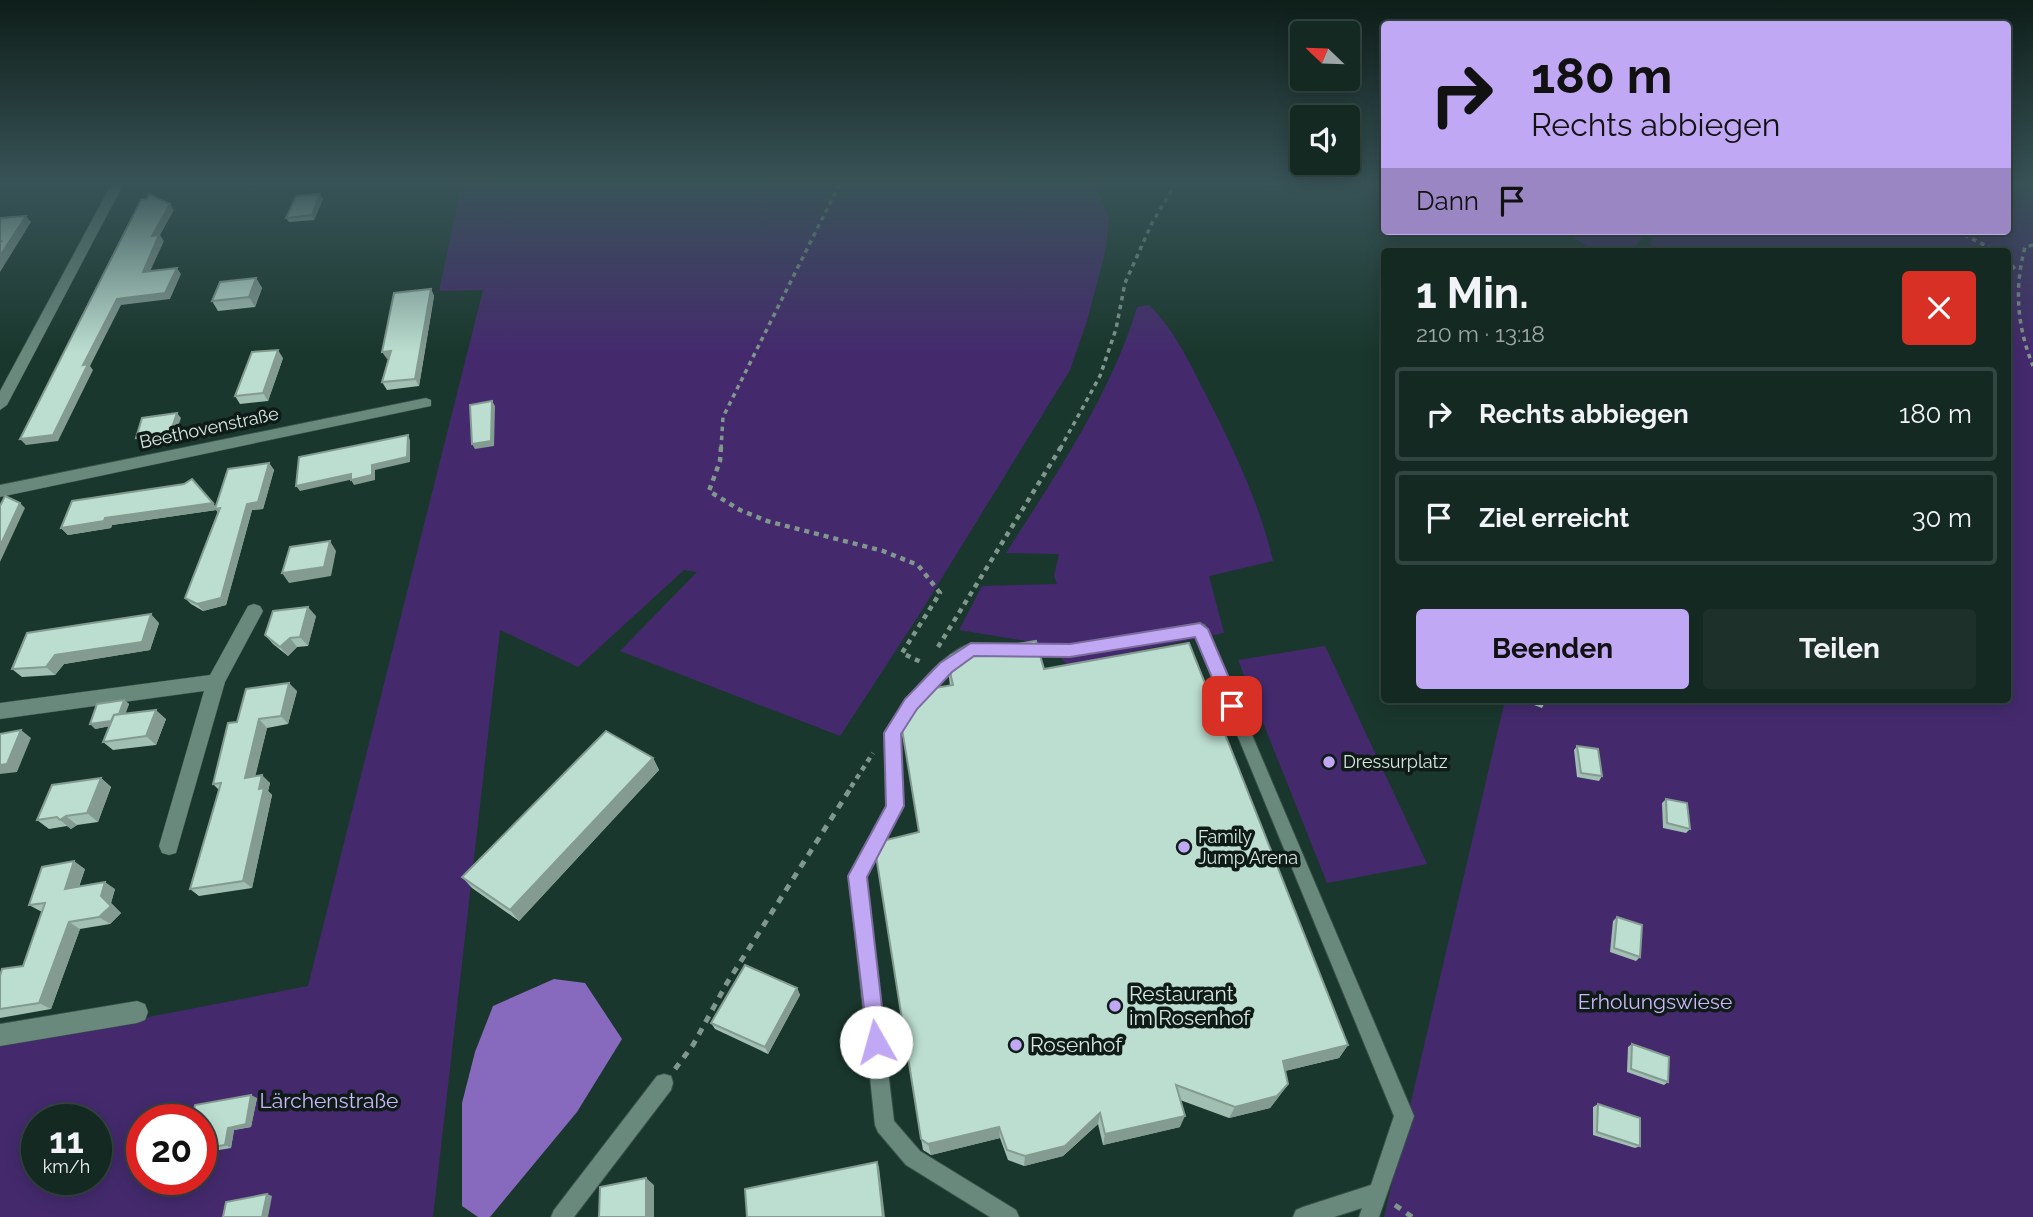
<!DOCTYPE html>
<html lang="de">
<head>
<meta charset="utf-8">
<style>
  body { margin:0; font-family:Raleway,sans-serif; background:#1d312a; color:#f1f3f6; height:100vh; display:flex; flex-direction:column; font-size:26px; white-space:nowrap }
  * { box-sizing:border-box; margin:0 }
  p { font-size:23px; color:#9da6a5 }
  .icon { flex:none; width:38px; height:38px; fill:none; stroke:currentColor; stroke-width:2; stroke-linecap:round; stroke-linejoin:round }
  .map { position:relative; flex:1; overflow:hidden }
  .side { position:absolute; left:1381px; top:248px; width:630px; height:455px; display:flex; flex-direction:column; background:#142922; border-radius:7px; box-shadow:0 4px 18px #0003,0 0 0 2px #334540 }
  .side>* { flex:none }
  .top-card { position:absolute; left:1381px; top:21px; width:630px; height:214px; border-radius:7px; box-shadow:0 4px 18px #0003,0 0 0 2px #334540; background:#c0a8f4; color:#111; overflow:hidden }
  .needle { width:46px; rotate:293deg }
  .tools { position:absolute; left:1290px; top:21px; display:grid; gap:14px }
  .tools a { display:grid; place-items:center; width:70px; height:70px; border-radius:7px; background:#142922; box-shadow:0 4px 18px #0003,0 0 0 2px #334540; font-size:35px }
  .speed { position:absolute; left:21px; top:1104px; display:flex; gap:14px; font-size:35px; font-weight:700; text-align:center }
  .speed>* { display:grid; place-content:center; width:91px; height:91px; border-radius:50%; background:#142922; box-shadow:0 4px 18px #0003,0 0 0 2px #334540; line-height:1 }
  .speed small { font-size:18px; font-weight:400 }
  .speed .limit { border:10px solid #d22; background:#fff; color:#111 }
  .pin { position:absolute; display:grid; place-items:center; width:60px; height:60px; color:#fff; margin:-30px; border-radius:14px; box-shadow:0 4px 10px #0006 }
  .me { position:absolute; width:77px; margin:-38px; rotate:353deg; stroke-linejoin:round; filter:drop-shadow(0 0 5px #0008) }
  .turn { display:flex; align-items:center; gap:24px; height:147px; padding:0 35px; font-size:32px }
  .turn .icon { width:91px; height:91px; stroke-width:2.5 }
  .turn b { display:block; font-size:49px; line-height:60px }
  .then { display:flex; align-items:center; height:66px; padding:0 35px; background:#0003; gap:14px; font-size:26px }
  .round { display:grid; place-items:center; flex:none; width:74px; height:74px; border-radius:7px; background:#1d312a }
  .summary { display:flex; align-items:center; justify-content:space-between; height:119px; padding:0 35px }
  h1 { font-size:42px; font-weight:700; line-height:52px }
  .primary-button { display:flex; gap:14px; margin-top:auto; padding:14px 35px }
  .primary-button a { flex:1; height:80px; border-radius:7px; background:#c0a8f4; color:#111; font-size:28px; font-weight:700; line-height:80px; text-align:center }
  .primary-button a+a { background:#1d312a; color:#f1f3f6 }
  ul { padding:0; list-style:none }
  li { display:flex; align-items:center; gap:21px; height:94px; margin:0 14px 10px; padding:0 21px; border:4px solid #334540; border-radius:7px }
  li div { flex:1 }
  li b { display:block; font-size:26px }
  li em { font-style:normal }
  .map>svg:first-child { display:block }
  .green { fill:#442a6d; fill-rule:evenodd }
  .water { fill:#8769be }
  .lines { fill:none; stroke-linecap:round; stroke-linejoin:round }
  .lane-casing { stroke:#39534a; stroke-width:2 }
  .street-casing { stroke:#39534a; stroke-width:1 }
  .path-far2 { stroke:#80978e; stroke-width:3.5; stroke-dasharray:4.5 4.5; stroke-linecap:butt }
  .path-far1 { stroke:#80978e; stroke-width:4.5; stroke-dasharray:5 5; stroke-linecap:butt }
  .path { stroke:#80978e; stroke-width:5; stroke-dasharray:7 7; stroke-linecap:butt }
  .lane { fill:#6a897d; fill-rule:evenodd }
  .street { fill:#6a897d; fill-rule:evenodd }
  .wall { fill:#a2bfb3 }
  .shaded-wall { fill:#849b92 }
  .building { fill:#bcded0; stroke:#849b92; stroke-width:2 }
  .route { fill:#c0a8f4; stroke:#7d6d9f; stroke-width:2 }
  .poi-dot { fill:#c0a8f4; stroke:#0f1b17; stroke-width:2.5 }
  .labels { text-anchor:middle; stroke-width:7; stroke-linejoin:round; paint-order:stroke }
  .street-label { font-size:18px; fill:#d7e8e1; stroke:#0f1b17 }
  .poi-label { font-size:18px; fill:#d7e8e1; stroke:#0f1b17; text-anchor:start }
  .near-poi-label { font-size:21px; fill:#d7e8e1; stroke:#0f1b17; text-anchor:start }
  .near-park-label { font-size:21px; fill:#cbb7fa; stroke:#0f1b17 }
</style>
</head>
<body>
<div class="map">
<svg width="2033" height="1217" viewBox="0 0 2033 1217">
  <rect width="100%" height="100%" fill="#1a372d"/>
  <g class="green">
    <path d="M462,183H1094L1109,218L1106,248L1087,321L1070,370L919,615L840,736L620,651L697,572L684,570L578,667L500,630L433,1217H0V1046L308,986L483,290L439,291ZM37,1120H96V1180H37ZM142,1120H201V1180H142Z"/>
    <path d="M2007,183H2033V1217H1384L1505,700H2007V252H1650L1653,231H2007Z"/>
    <path d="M1564,231H1646L1632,252H1596Z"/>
    <path d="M1149,305C1174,329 1188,360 1204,391C1232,446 1259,501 1273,561L1209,576L1224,633L1067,665L1050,645L959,630L982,586L1057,584L1054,576L1059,554L1006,553C1055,476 1111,395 1137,307Z"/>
    <path d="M1325,646L1427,864L1327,883L1238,660Z"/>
  </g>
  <path class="water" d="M554,979L585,983L622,1039L577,1112L490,1217H478L462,1206V1103L475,1052L493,1006Z"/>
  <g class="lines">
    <g class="lane-casing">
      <g id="lane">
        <path d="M1200,623L1205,625L1207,629L1414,1116L1379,1217H1359L1362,1208L1334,1217H1293L1296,1210L1303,1207L1371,1185L1394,1116L1196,635L1070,657L1022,656L1017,654L1015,650L1017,646L1022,644L1070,645Z"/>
        <path d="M971,643L1007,646L1009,650L1007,654L974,655L951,671L916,708L900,734L903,806L865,877L894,1121L920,1151L1016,1210L1019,1217H990L906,1165L878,1132L875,1125L849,876L887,805L884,733L887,728C905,700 938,655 971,643Z"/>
        <path d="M664,1074L671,1076L673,1083L671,1090L574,1217H551L554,1210L657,1076Z"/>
      </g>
    </g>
    <g class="street-casing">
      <g id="street">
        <path d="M112,183H124L7,405L0,410V391Z"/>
        <path d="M426,398L431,400V406L0,497V485Z"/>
        <path d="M254,604L260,606L263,611L225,682L176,853L169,855L162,853L159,846L204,691L0,719V703L210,675L248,606Z"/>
        <path d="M137,1001L145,1004L148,1012L145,1020L137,1023L0,1046V1024Z"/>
      </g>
    </g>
    <g class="path-far2">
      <path d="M1956,231L1999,252"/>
      <path d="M2033,245L2025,247C2014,289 2017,326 2033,366"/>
      <path d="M2007,258L2016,271"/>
      <path d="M721,449L723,417L840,183"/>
      <path d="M1060,449L1100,376L1116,329L1125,283L1152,223L1176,183"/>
    </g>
    <g class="path-far1">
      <path d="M721,447L720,461L709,491L740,510L767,521L883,551L918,565L940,593L902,653L923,663"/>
      <path d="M938,647L1061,447"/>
      <path d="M851,787L873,753"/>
    </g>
    <g class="path">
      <path d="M675,1069L693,1045L727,983L852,786"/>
      <path d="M1395,1205L1412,1217"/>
    </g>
    <use href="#lane" class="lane"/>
    <use href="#street" class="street"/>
  </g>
  <g class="wall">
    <path d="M323,199L314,220L289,222L286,218Z"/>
    <path d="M256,278L262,288L255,307L218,311L212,301Z"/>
    <path d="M431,289L434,296L419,386L387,390L382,382L388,359H387Z"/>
    <path d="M283,358L268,401L240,404L235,396Z"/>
    <path d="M269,463L274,470L263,509L252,510L226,605L203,611L191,604L185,598L218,512L216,510L112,525L111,528L68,535L61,528L216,506Z"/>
    <path d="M316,616L308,646L297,647L288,656L273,644L265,635Z"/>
    <path d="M159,623L150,650L64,664L55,675L22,677L12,669Z"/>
    <path d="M947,659L1044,669L1348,1045L1339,1058L1285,1071L1288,1084L1280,1095L1270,1108L1229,1118L1180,1100V1127L1103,1145L1098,1124L1063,1156L1024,1166L1008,1160L1000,1138L931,1155L923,1150L921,1139L919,832L950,686Z"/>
    <path d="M297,691L288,724L267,728L255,776L270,783L268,791L272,795L252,888L199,896L190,889L219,790L213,784L237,722Z"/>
    <path d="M124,700L129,704L125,713L166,719L156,745L113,750L103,742L109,726L95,729Z"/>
    <path d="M1521,700H1546L1542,708Z"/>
    <path d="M1577,746L1602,776L1599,781L1577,777L1574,750Z"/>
    <path d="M653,758L659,770L519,921L472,888L462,877Z"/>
    <path d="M101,778L111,787L98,822L77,825L71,829L67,826L49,829L37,820Z"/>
    <path d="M1666,799L1690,829L1686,833L1663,828L1662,803Z"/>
    <path d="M85,869L79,887L115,889L111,903L121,913L110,924L80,929L51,1009L0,1018V976L23,966L42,912L29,905Z"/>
    <path d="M1617,917L1640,957L1636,961L1610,952L1613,921Z"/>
    <path d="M797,988L800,995L768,1054L715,1029L711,1023Z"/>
    <path d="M1632,1044L1668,1082L1664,1085L1627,1072L1628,1047Z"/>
    <path d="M257,1098L251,1127L234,1130L231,1148L201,1153V1120Z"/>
    <path d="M1598,1104L1640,1146L1635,1148L1593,1135V1107Z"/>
  </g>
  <g class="shaded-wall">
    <path d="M320,194L323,199L314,220L312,215Z"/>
    <path d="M170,204L174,210L160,235L164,241L147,278L143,272L152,236Z"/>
    <path d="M26,216L31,222L0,272V256Z"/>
    <path d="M177,268L181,274L170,299L121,305L90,366L93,370L58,441L26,445L20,439L83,365L117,299Z"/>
    <path d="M256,278L262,288L255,307L249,297Z"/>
    <path d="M431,289L434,296L419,386L415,379Z"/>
    <path d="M278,350L283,358L268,401L263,393Z"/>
    <path d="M391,351L395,358L387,359L382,352Z"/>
    <path d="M492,401L495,406L494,446L475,449L472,444Z"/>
    <path d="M177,413L181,418L174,438L140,443L136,438Z"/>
    <path d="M408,435L410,440V462L375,470V480L354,485L351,480Z"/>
    <path d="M269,463L274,470L263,509L252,510L226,605L203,611L197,604L247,504Z"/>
    <path d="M351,474L354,479L300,491L296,486Z"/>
    <path d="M20,503L25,508L0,562V546Z"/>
    <path d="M213,503L217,508H220V515L216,510L112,525L111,528L68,535L61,528L105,518Z"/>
    <path d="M330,541L336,551L331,576L289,583L282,573Z"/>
    <path d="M308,607L316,616L308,646L300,637Z"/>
    <path d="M151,614L159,623L150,650L64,664L55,675L46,667L55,655Z"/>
    <path d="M290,638L297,647L288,656L280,647Z"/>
    <path d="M289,683L297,691L288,724L281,716Z"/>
    <path d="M124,700L129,704L122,724L95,729L90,724Z"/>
    <path d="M156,710L166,719L156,745L146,736Z"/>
    <path d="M259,719L267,728L253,786L245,778Z"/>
    <path d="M21,730L31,738L17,772L0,774V765Z"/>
    <path d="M653,758L659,770L519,921L510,910Z"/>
    <path d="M262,775L270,783L268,791L272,795L252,888L243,881Z"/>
    <path d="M101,778L111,787L98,822L87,813Z"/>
    <path d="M66,816L77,825L71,829L60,820Z"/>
    <path d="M74,861L85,869L75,896L65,889Z"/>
    <path d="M105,882L115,889L111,903L121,913L110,924L99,917L101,896Z"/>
    <path d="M69,922L80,929L51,1009L39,1003Z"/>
    <path d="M797,988L800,995L768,1054L765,1047Z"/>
    <path d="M1348,1045L1339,1058L1276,1073L1283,1061Z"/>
    <path d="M1288,1084L1280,1095L1270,1108L1229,1118L1235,1107Z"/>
    <path d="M251,1095L257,1098L251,1127L234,1130L231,1148L225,1145L228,1128Z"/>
    <path d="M1100,1113L1098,1124L1063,1156L1024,1166L1025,1156Z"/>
    <path d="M1185,1116L1180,1127L1103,1145L1105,1134Z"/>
    <path d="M999,1127L1000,1138L931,1155L928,1144Z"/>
    <path d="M877,1162L879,1167L885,1217H883Z"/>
    <path d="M646,1178L654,1185V1217H646Z"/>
    <path d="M267,1194L272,1196L268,1217H262Z"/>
  </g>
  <g class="building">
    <path d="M149,194L170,204L152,236L159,235L143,272L177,268L165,293L117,299L83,365L88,364L53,435L20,439L141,200L147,199Z"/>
    <path d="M320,194L312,215L286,218L296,196Z"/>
    <path d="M26,216L0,256V241H1L0,240V218Z"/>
    <path d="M256,278L249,297L212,301L220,282Z"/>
    <path d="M431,289L415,379L382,382L391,351L382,352L394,293Z"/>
    <path d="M278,350L263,393L235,396L252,352Z"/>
    <path d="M492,401L491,441L472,444L470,405Z"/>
    <path d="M177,413L170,433L136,438L142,418Z"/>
    <path d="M408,435L407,457L372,465V475L351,480V474L296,486L299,457Z"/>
    <path d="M269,463L258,502L247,504L221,598L197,604L185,598L220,508L215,509L228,469Z"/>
    <path d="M192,479L213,503L105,518L104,521L61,528L72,501L184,484Z"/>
    <path d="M5,496L20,503L0,546V506Z"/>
    <path d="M330,541L324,567L282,573L290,547Z"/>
    <path d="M308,607L300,637L290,638L280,647L265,635L273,611Z"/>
    <path d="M151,614L142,642L55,655L46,667L12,669L27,633Z"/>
    <path d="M1036,641L1044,669L1189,643L1348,1045L1283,1061L1288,1084L1277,1096L1235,1107L1176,1085L1185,1116L1105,1134L1100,1113L1065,1146L1025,1156L1007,1150L999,1127L928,1144L921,1139L874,843L919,832L900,717L917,691L953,685L947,659L951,655Z"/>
    <path d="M289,683L281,716L259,719L245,778L262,775L259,789L264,788L243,881L190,889L221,783L213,784L228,723L237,722L246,689Z"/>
    <path d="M124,700L119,714L114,715L111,721L90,724L97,704Z"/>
    <path d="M1536,700H1546L1545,703Z"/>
    <path d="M156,710L146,736L103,742L114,715Z"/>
    <path d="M21,730L7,764L0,765V734Z"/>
    <path d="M606,731L653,758L510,910L462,877Z"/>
    <path d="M1577,746L1598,749L1602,776L1581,773Z"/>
    <path d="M101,778L87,813L66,816L60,820L57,817L37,820L52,785Z"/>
    <path d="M1666,799L1687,803L1690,829L1667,823Z"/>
    <path d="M74,861L65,889L105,882L101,896L111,906L99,917L69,922L39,1003L0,1009V976L2,969L23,966L45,903L29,905L42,867Z"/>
    <path d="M1617,917L1642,925L1640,957L1614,948Z"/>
    <path d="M745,965L797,988L765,1047L711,1023Z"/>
    <path d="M1632,1044L1669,1057L1668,1082L1631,1069Z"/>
    <path d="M251,1095L246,1124L228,1128L225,1145L201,1149V1120H192L195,1105Z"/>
    <path d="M1598,1104L1640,1118V1146L1597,1132Z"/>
    <path d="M877,1162L883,1217H747L745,1189Z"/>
    <path d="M646,1178V1217H599L600,1187Z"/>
    <path d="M267,1194L262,1217H223L226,1202Z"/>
  </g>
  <linearGradient id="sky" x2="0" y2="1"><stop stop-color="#0e1e19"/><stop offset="0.52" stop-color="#385357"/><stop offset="1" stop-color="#385357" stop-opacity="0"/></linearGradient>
  <rect width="2033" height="353" fill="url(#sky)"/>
  <path class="route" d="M1200,623L1208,629L1241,706L1238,711H1226L1195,637L1070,657L974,656L952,672L917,709L901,734L904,806L867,877L886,1042L883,1049L876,1052L869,1049L848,876L886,806L884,733L905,699L940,663L971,643L1070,644Z"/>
  <g class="poi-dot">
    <circle cx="1329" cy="762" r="7"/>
    <circle cx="1184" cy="847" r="7"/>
    <circle cx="1115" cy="1006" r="7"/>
    <circle cx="1016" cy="1045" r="7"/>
  </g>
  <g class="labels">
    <g class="street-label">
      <text transform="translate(209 428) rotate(-12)" y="6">Beethovenstraße</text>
    </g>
    <g class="poi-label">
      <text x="1343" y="768">Dressurplatz</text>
      <text x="1198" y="843">Family<tspan x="1198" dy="21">Jump Arena</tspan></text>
    </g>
    <g class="near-poi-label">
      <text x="1129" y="1001">Restaurant<tspan x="1129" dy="24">im Rosenhof</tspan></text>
      <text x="1030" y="1052">Rosenhof</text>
    </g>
    <g class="near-park-label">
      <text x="1655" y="1009">Erholungswiese</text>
      <text x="329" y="1108">Lärchenstraße</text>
    </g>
  </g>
</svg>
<div class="tools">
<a><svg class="needle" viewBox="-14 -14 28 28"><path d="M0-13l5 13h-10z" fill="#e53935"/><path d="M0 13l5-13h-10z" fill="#9da6a5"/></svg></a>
<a><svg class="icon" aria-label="sound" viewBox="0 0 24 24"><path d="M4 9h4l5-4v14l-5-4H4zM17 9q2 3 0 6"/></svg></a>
</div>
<div class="speed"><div>11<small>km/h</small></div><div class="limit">20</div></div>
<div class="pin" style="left:1232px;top:706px;background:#d93025"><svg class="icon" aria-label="arrive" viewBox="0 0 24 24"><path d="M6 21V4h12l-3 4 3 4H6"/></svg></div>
<svg class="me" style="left:876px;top:1042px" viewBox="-20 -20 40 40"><circle r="19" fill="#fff"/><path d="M0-13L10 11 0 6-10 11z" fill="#c0a8f4"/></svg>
<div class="top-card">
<div class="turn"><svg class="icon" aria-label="right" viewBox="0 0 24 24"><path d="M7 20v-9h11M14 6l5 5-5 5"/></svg><div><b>180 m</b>Rechts abbiegen</div></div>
<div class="then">Dann<svg class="icon" aria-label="arrive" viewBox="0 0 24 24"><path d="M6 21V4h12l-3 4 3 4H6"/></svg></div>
</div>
<section class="side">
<div class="summary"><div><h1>1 Min.</h1><p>210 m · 13:18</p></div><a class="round" style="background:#d93025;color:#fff"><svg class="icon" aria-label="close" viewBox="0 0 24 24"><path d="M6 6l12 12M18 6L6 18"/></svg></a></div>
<ul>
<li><svg class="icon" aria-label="right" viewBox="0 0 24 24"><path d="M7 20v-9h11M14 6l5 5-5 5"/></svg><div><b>Rechts abbiegen</b></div><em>180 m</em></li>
<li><svg class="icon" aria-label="arrive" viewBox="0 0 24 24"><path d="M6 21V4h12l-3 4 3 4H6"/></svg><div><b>Ziel erreicht</b></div><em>30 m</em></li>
</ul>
<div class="primary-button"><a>Beenden</a><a>Teilen</a></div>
</section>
</div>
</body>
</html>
